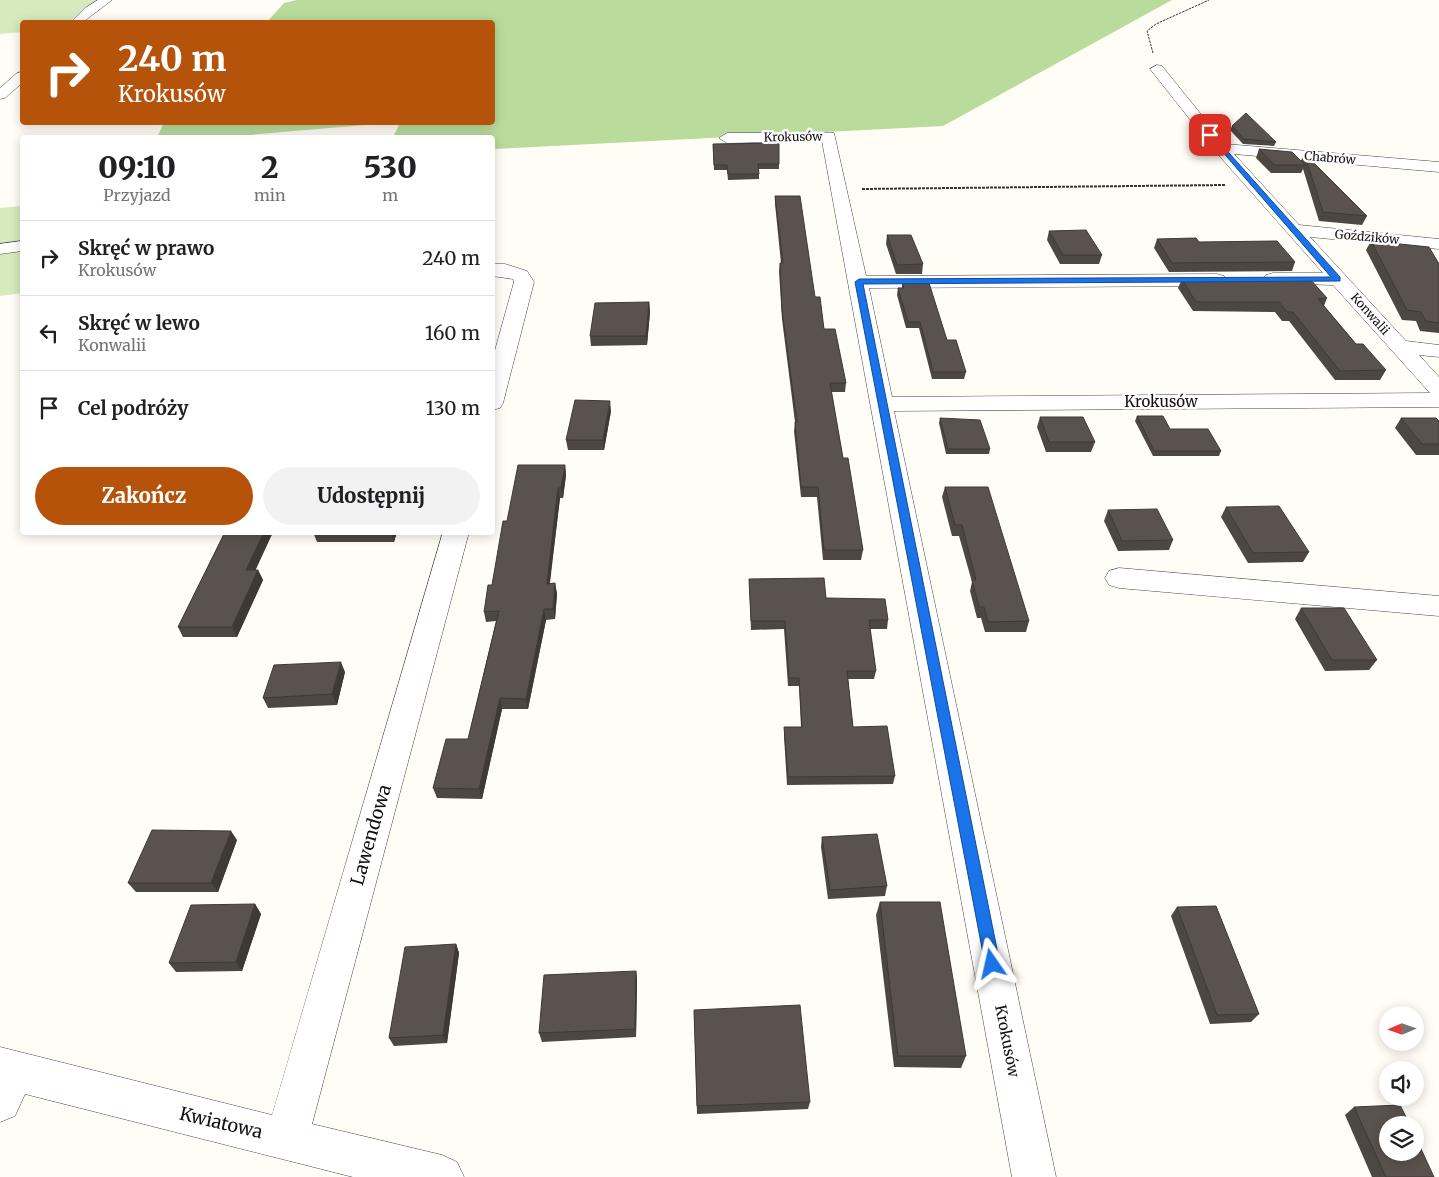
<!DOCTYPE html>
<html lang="pl">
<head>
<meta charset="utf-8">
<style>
  body { margin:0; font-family:Merriweather,serif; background:#f2f2f2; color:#202124; height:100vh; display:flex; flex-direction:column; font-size:19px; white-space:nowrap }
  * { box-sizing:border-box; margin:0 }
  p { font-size:16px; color:#757577 }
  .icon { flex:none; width:28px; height:28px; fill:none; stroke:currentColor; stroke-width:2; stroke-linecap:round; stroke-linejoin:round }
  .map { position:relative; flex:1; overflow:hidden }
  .details { position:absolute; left:20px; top:135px; width:475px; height:400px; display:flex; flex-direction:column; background:#fff; border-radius:5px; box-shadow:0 2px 12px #0003 }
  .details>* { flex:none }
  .guide { position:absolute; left:20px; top:20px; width:475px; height:105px; border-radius:5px; box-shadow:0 2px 12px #0003; background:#b45309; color:#fff; overflow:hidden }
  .needle { width:32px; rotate:268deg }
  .controls { position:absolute; left:1379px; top:1006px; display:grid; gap:10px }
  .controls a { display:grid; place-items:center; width:45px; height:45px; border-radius:50%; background:#fff; box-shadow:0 2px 12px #0003; font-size:25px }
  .pin { position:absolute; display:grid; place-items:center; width:42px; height:42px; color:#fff; margin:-21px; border-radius:10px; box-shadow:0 2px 8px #0006 }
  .me { position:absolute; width:55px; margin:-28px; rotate:349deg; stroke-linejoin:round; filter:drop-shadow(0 0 4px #0008) }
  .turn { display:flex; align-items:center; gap:18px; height:105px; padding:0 15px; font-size:22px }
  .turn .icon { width:65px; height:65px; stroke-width:2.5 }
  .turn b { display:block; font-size:35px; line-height:42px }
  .eta { display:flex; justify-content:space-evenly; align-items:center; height:85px; text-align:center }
  .eta b { font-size:30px; font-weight:800; line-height:35px }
  .primary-button { display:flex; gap:10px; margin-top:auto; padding:10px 15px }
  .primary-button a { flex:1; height:58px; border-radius:30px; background:#b45309; color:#fff; font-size:20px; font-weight:800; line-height:58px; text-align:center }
  .primary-button a+a { background:#f2f2f2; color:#202124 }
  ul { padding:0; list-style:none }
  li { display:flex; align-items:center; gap:15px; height:75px; padding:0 15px; border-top:1px solid #e0e0e0 }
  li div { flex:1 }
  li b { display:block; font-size:19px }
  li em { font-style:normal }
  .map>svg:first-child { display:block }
  .green { fill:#d5ebbd }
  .forest { fill:#b9dc9c }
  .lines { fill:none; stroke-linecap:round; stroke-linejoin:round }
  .minor-casing { stroke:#444; stroke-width:1 }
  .path-far1 { stroke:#333; stroke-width:1; stroke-dasharray:2.5 1; stroke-linecap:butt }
  .path { stroke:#333; stroke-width:2; stroke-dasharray:3 1; stroke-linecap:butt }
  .minor { fill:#fff; fill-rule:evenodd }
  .wall { fill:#4d4742 }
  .shaded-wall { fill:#3f3936 }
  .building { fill:#5a524d; stroke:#3f3936 }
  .route { fill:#1a73e8; stroke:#114b97 }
  .labels { text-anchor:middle; stroke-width:5; stroke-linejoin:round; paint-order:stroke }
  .far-street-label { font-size:12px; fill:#111; stroke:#fff }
  .street-label { font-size:15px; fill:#111; stroke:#fff }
  .near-street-label { font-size:18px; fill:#111; stroke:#fff }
</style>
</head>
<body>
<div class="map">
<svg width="1439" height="1177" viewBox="0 0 1439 1177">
  <rect width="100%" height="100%" fill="#fffdf5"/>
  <g class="green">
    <path d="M0,0H98L69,22H22V32L0,34Z"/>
    <path d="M22,206V241L0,244V208Z"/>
    <path d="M22,251V293L0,296V254Z"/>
  </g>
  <g class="forest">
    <path d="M297,0H1172L943,126L493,149L492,138L393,137L400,123L492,122V22H267L284,3Z"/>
    <path d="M164,123V122L387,123L226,137H157Z"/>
  </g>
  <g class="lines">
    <g class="minor-casing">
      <g id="minor">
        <path d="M98,0H112L83,22H71L85,8Z"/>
        <path d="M1157,65L1162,66L1225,144L1439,162V172L1234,154L1299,225L1439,239V249L1310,237L1406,341L1439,345V357L1419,355L1439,377V407L894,411L1056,1177H1012L822,141L727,143L719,138L727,133H834L866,276L1217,274L1224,276L1227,280L1224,284L1217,286L869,288L892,397L1430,393L1333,285L1266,283L1263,279L1266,275L1273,273H1323L1215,151L1150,69Z"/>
        <path d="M22,72V83L5,98L0,99V88L17,73Z"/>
        <path d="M22,241V251L0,254V244Z"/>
        <path d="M492,264H505L527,271L534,282L503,403L500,408L492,410V361L514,282L513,279L492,276Z"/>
        <path d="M443,532H469L312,1124L442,1155L457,1162L464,1177H353L25,1094L15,1116L0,1122V1047L272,1115Z"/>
        <path d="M1119,568L1439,596V616L1119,588L1109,585L1105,578L1109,571Z"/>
      </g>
    </g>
    <path class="path-far1" d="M1153,53L1147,31L1156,24L1209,0"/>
    <path class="path" d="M862,189L1225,185"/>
    <use href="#minor" class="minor"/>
  </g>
  <g class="wall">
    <path d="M1232,126L1276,142L1274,146L1243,144L1230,130Z"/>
    <path d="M779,143V169H759V179L728,180L727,170H714L713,144Z"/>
    <path d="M1259,149L1301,161L1304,153L1367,216L1362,225L1319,221L1303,169L1301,173H1271L1256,158Z"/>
    <path d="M775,196L815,297L824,329L846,383L845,392H831L843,458L863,550L861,560H823L817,497H801L794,431L795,422L782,319L779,271L780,263H781L775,204Z"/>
    <path d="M1049,231L1102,255L1099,264H1060L1047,240Z"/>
    <path d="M887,235L923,264L922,274H896L886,244Z"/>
    <path d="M1157,239L1199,242L1295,262L1292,271L1169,272L1154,248Z"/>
    <path d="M1371,241L1439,264V333L1420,331L1416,321L1402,320L1366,250Z"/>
    <path d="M1182,279L1327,298L1324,306L1356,344L1386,370L1380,380H1335L1289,321H1282L1275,312L1193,311L1178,288Z"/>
    <path d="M902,283L947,340L966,372L964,379H932L919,328H906L897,295L898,288H902Z"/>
    <path d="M649,302L650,312L647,345L591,346L590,336Z"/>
    <path d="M611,411L604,450H568L566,440Z"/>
    <path d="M1137,416L1221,451L1219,456H1153L1135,421Z"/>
    <path d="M1040,417L1095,442L1091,452H1046L1037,427Z"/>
    <path d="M940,418L990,449L989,454H946L939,423Z"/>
    <path d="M1401,418L1439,421V455H1416L1395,428Z"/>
    <path d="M565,465L566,475L563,498H560L550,583H555L557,594L555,619L546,620L528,709H502L482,799L437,798L433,788L468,739L496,621L486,622L484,612L492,585L507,521Z"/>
    <path d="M945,487L1029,621L1026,632H985L981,618H977L970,591L972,582L959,536H952L942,497Z"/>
    <path d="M1226,507L1309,552L1303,562L1248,563L1221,517Z"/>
    <path d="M1108,510L1173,540L1169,550L1118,551L1104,521Z"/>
    <path d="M225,532H273L255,570H258L263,580L237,637H183L178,627Z"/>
    <path d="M313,532H397L394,542H317Z"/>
    <path d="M749,579L826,598L888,620L887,629H870L876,671L874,679H848L853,727L895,776L893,784L787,785L784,736V727H801L799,686H788L784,629L751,630Z"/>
    <path d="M1301,608L1377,660L1369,670L1325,671L1295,619Z"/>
    <path d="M345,672L337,705L268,708L263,698Z"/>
    <path d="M822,837L887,886L885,896L828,899L821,847Z"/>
    <path d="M237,840L218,892H136L128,883Z"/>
    <path d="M880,902L966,1056L961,1068L894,1067L876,915Z"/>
    <path d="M255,904L261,914L242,971L176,972L169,963Z"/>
    <path d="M1177,907L1259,1014L1251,1022L1210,1024L1171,916Z"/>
    <path d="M456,944L459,953L447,1043L394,1046L389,1038Z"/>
    <path d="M636,971L637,980L636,1037L542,1042L539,1033Z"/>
    <path d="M694,1010L810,1102L808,1109L697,1114Z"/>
    <path d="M1354,1107L1434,1177H1372L1345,1115Z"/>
  </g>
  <g class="shaded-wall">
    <path d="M649,302L650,312L647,345L646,336Z"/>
    <path d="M610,401L611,411L604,450L603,440Z"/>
    <path d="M565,465L566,475L563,498L561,488Z"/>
    <path d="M558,488L560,498L548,594L547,584Z"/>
    <path d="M264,532H273L251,580L246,570Z"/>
    <path d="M391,532H397L394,542Z"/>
    <path d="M258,570L263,580L237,637L232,627Z"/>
    <path d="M555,583L557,594L555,619L553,609Z"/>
    <path d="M544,609L546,620L528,709L526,699Z"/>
    <path d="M341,662L345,672L337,705L332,694Z"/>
    <path d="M500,698L502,709L482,799L479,789Z"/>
    <path d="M231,831L237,840L218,892L211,883Z"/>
    <path d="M255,904L261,914L242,971L236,962Z"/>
    <path d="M456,944L459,953L447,1043L443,1035Z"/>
    <path d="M636,971L637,980L636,1037L635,1029Z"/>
  </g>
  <g class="building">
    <path d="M1246,113L1276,142L1244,139L1232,126Z"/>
    <path d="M779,143V164H758L759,174H728L727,165H714L713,144Z"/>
    <path d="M1259,149L1292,152L1305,165H1274Z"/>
    <path d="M1304,153L1367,216L1323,212Z"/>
    <path d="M775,196H800L815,297H820L824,329H835L846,383H830L843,458H848L863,550H824L818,487H801L795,422H797L782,310L780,263H783Z"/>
    <path d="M1086,230L1102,255H1063L1049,231Z"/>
    <path d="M887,235H911L923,264L897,265Z"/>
    <path d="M1196,238L1199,242L1277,241L1295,262L1172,263L1157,239Z"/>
    <path d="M1371,241L1429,247L1439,264V323L1426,321L1421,312L1407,310Z"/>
    <path d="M1309,278L1327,298L1318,299L1356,344H1363L1386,370L1340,371L1293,312H1287L1279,302H1196L1182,279Z"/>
    <path d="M902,283H929L947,340H956L966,372H933L920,322H908L898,288H904Z"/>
    <path d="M649,302L646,336H590L595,303Z"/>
    <path d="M575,400L610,401L603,440H566Z"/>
    <path d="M1137,416H1163L1170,429H1208L1221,451H1154Z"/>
    <path d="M1040,417H1083L1095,442H1049Z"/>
    <path d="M940,418L980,420L990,449H948Z"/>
    <path d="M1401,418H1436L1439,421V444H1422Z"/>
    <path d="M518,465H565L561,488H558L547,584L555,583L553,609H544L526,699L500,698L479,789L433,788L446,739H468L499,611L484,612L488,585H492L503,521H507Z"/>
    <path d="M945,487H988L1029,621L988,622L984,607H979L972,580H976L962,525H955Z"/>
    <path d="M1279,506L1309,552L1253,553L1226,507Z"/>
    <path d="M1157,509L1173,540L1122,541L1108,510Z"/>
    <path d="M225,532H264L246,570H258L232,627H178Z"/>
    <path d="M824,578L826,598L885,599L888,620H869L876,671H847L853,727L887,726L895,776L788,777L784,727H802L799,678H789L785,621H751L749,579Z"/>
    <path d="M1301,608H1344L1377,660H1332Z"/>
    <path d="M341,662L332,694L263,698L274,665Z"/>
    <path d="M152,830L231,831L211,883H128Z"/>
    <path d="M877,834L887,886L830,890L822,837Z"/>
    <path d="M880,902H940L966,1056H898Z"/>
    <path d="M255,904L236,962L169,963L191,905Z"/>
    <path d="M1216,906L1259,1014L1217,1015L1177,907Z"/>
    <path d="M456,944L443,1035L389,1038L405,947Z"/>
    <path d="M636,971L635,1029L539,1033L544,975Z"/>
    <path d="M800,1005L810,1102L697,1106L694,1010Z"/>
    <path d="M1400,1105L1410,1125H1388V1152H1415V1136L1434,1177H1386L1354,1107Z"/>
  </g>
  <path class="route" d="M1207,134H1212L1340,277V281L863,284L1000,964L998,970L992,972L987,970L985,964L855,282L859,279L1331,277Z"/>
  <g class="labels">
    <g class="far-street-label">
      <text transform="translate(793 137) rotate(-1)" y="4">Krokusów</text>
      <text transform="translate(1330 158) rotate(5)" y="4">Chabrów</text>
      <text transform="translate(1367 237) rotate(5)" y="4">Goździków</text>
      <text transform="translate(1370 314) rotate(48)" y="4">Konwalii</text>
    </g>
    <g class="street-label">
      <text x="1161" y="407">Krokusów</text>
      <text transform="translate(1007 1041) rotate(79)" y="5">Krokusów</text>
    </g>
    <g class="near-street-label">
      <text transform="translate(371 835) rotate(-74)" y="6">Lawendowa</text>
      <text transform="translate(221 1123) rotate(13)" y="6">Kwiatowa</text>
    </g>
  </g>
</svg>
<div class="controls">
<a><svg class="needle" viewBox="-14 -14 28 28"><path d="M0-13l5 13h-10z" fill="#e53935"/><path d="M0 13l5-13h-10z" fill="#757577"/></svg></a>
<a><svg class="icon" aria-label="sound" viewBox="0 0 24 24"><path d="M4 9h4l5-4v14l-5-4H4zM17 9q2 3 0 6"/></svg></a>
<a><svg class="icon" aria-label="layers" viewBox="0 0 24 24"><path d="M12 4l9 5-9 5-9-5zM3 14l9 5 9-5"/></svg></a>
</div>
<div class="pin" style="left:1210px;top:135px;background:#d93025"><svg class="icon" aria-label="arrive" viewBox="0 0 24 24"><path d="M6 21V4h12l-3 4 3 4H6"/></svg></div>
<svg class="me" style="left:992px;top:964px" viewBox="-20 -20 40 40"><path d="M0-17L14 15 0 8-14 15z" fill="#1a73e8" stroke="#fff" stroke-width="4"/></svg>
<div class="guide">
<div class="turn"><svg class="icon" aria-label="right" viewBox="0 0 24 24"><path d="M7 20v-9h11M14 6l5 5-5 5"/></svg><div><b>240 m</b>Krokusów</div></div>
</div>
<section class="details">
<div class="eta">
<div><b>09:10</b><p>Przyjazd</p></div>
<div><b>2</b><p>min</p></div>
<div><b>530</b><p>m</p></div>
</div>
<ul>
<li><svg class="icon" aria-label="right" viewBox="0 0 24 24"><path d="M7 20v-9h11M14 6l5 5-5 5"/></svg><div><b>Skręć w prawo</b><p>Krokusów</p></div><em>240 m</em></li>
<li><svg class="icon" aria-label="left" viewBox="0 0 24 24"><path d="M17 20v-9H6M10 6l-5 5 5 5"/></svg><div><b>Skręć w lewo</b><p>Konwalii</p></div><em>160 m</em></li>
<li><svg class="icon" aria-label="arrive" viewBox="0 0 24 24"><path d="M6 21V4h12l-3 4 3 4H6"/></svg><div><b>Cel podróży</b></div><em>130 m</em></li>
</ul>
<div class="primary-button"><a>Zakończ</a><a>Udostępnij</a></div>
</section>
</div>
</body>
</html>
